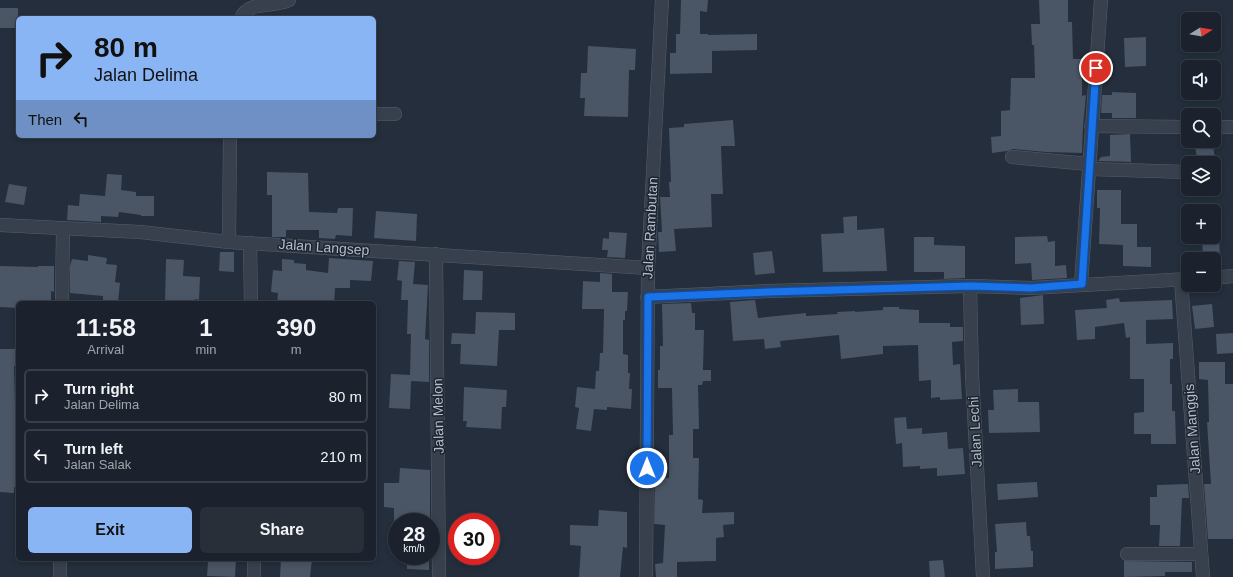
<!DOCTYPE html>
<html lang="en">
<head>
<meta charset="utf-8">
<style>
  body { margin:0; font-family:Helvetica,sans-serif; background:#282f39; color:#f1f3f6; height:100vh; display:flex; flex-direction:column; font-size:15px; white-space:nowrap }
  * { box-sizing:border-box; margin:0 }
  p { font-size:13px; color:#a0a4aa }
  .icon { flex:none; width:22px; height:22px; fill:none; stroke:currentColor; stroke-width:2; stroke-linecap:round; stroke-linejoin:round }
  .map { position:relative; flex:1; overflow:hidden }
  .drawer { position:absolute; left:16px; top:301px; width:360px; height:260px; display:flex; flex-direction:column; background:#1b222d; border-radius:6px; box-shadow:0 2px 6px #0003,0 0 0 1px #393f49 }
  .drawer>* { flex:none }
  .guide { position:absolute; left:16px; top:16px; width:360px; height:122px; border-radius:6px; box-shadow:0 2px 6px #0003,0 0 0 1px #393f49; background:#8ab5f5; color:#111; overflow:hidden }
  .needle { width:26px; rotate:79deg }
  .tools { position:absolute; left:1181px; top:12px; display:grid; gap:8px }
  .tools a { display:grid; place-items:center; width:40px; height:40px; border-radius:6px; background:#1b222d; box-shadow:0 2px 6px #0003,0 0 0 1px #393f49; font-size:20px }
  .speed { position:absolute; left:388px; top:513px; display:flex; gap:8px; font-size:20px; font-weight:700; text-align:center }
  .speed>* { display:grid; place-content:center; width:52px; height:52px; border-radius:50%; background:#1b222d; box-shadow:0 2px 6px #0003,0 0 0 1px #393f49; line-height:1 }
  .speed small { font-size:10px; font-weight:400 }
  .speed .limit { border:6px solid #d22; background:#fff; color:#111 }
  .pin { position:absolute; display:grid; place-items:center; width:34px; height:34px; color:#fff; margin:-17px; border:2px solid #fff; border-radius:50%; box-shadow:0 1px 4px #0007 }
  .me { position:absolute; width:44px; margin:-22px; rotate:0deg; stroke-linejoin:round; filter:drop-shadow(0 0 3px #0008) }
  .turn { display:flex; align-items:center; gap:14px; height:84px; padding:0 12px; font-size:18px }
  .turn .icon { width:52px; height:52px; stroke-width:2.5 }
  .turn b { display:block; font-size:28px; line-height:34px }
  .then { display:flex; align-items:center; height:38px; padding:0 12px; background:#0003; gap:8px; font-size:15px }
  .eta { display:flex; justify-content:space-evenly; align-items:center; height:68px; text-align:center }
  .eta b { font-size:24px; font-weight:700; line-height:28px }
  .action { display:flex; gap:8px; margin-top:auto; padding:8px 12px }
  .action a { flex:1; height:46px; border-radius:6px; background:#8ab5f5; color:#111; font-size:16px; font-weight:700; line-height:46px; text-align:center }
  .action a+a { background:#282f39; color:#f1f3f6 }
  ul { padding:0; list-style:none }
  li { display:flex; align-items:center; gap:12px; height:54px; margin:0 8px 6px; padding:0 4px; border:2px solid #393f49; border-radius:6px }
  li div { flex:1 }
  li b { display:block; font-size:15px }
  li em { font-style:normal }
  .map>svg:first-child { display:block }
  .building { fill:#4a5565 }
  .lines { fill:none; stroke-linecap:round; stroke-linejoin:round }
  .street-casing { stroke:#555e6a; stroke-width:14 }
  .street { stroke:#37404c; stroke-width:13 }
  .route-casing { stroke:#114b97; stroke-width:10 }
  .route { stroke:#1a73e8; stroke-width:7 }
  .labels { text-anchor:middle; stroke-width:3; stroke-linejoin:round; paint-order:stroke }
  .street-label { font-size:14px; fill:#b3bbc7; stroke:#1c2531 }
</style>
</head>
<body>
<div class="map">
<svg width="1233" height="577" viewBox="0 0 1233 577">
  <rect width="100%" height="100%" fill="#242e3c"/>
  <g class="building">
    <path d="M681,0H708L707,12L700,11V34H708V35L757,34V50L712,51V73L670,74V53H676V34H680Z"/>
    <path d="M1039,0H1068V22H1072L1073,59H1082V96L1086,95L1083,126L1082,153L1046,152L1013,149L1007,151L992,153L991,137L1001,136V111L1010,110L1011,78H1035L1034,45H1032L1031,24H1040Z"/>
    <rect x="0" y="8" width="18" height="20"/>
    <path d="M1146,37V66L1125,67L1124,38Z"/>
    <path d="M588,46L636,49L635,70H629L628,117L584,116L585,98H580L581,73H587Z"/>
    <path d="M1112,92L1136,93V118H1112V113H1101L1102,95H1112Z"/>
    <path d="M733,120L735,146H721L723,194H711L712,227L674,229L676,251L659,252L658,232H662L660,197H670L669,182H671L669,128L684,127V124Z"/>
    <path d="M1130,134L1131,162L1098,161L1101,157L1110,156V135Z"/>
    <path d="M1194,141H1212L1216,163H1198Z"/>
    <path d="M267,172L308,173L309,212L337,213L338,208H353L352,236L336,235L335,239L319,238V230H286V237H272V195H267Z"/>
    <path d="M107,174L122,175L121,190L136,192V196H154V216H141V215L119,212L118,217L101,216V222L67,220L68,205L79,206L80,194L105,196Z"/>
    <path d="M9,184L27,187L24,205L5,202Z"/>
    <path d="M1097,190H1121V224H1137V247H1151V267L1123,266V245L1099,244L1100,208H1097Z"/>
    <path d="M376,211L417,214L416,241L374,238Z"/>
    <path d="M857,216V230L884,228L887,271L823,272L821,234L844,233L843,217Z"/>
    <path d="M609,232L627,233L625,258L607,257L608,250H602L603,238L609,239Z"/>
    <path d="M1047,236L1048,242L1055,241V266L1066,265L1067,278L1032,280L1031,263L1015,264V237Z"/>
    <path d="M914,237H934V245L965,246V278L944,279V272H914Z"/>
    <path d="M1202,237H1219L1220,259H1203Z"/>
    <path d="M772,251L775,273L755,275L753,253Z"/>
    <path d="M220,252H234V272L219,271Z"/>
    <path d="M88,255L107,258L106,264L117,265L115,282L120,283L118,302L103,300V296L70,293V266L72,259L88,261Z"/>
    <path d="M329,258L373,261L371,281L350,280V288H335L334,303H277L278,293L271,292L273,270L282,271V259L294,260V263L306,264V270L328,273Z"/>
    <path d="M166,259L184,260L183,276L200,277L199,300L195,299V303H165Z"/>
    <path d="M399,261L415,262L413,284L428,285L425,339L429,340V382L411,381L410,409L389,408L391,374L410,375L411,334H407L408,300H401L402,281L397,280Z"/>
    <path d="M0,266L38,267V266H54V292L51,291V303H18V308L0,307Z"/>
    <path d="M464,270L483,271L482,300H463Z"/>
    <path d="M600,273L612,274V292H628L627,311H625V320H623V354L628,355V373H630L629,389H632L631,409L607,407V410L594,409L591,431L576,429L579,408L575,407L577,387L595,389L596,371H599L600,353H603L604,309H582L583,281L600,282Z"/>
    <path d="M1043,295L1044,324L1021,325L1020,298Z"/>
    <path d="M1119,298L1120,302L1172,300L1173,319L1146,320V344L1173,343V359H1170V384H1172V411H1175L1176,444H1151V434H1134V413L1144,412V379H1130V337L1126,338L1124,323L1095,327V339L1077,340L1075,310L1107,308L1106,300Z"/>
    <path d="M755,300L758,318L806,313V316L838,314L837,312L855,311V312L883,310V307H899V309L919,310V323H950V327H963V341L952,342L953,365L960,364L962,399L940,400V397L931,398V380L919,381L918,345L883,346V354L841,359L839,335L780,341L781,347L765,349L764,339L733,341L730,302Z"/>
    <path d="M691,303L692,313H695V330H704L703,370H711V381H703L702,385H698L699,429H693V458H699L698,499L703,500L702,513L734,512V524L723,525L724,537L716,538V561L677,562V577H656L655,564L663,563L665,525L654,524L655,477L669,478V435H673L672,388H658V370H660V346H663L662,304Z"/>
    <path d="M1212,304L1214,327L1195,329L1192,306Z"/>
    <path d="M476,312L515,313V330H499L497,366L460,364L461,344H451L452,333L475,334Z"/>
    <path d="M1233,333V353L1217,354L1216,334Z"/>
    <path d="M0,349H18V366H14L15,403L18,404V488L14,487V493L0,492Z"/>
    <path d="M1199,362H1225V384H1233V539H1208L1204,484H1211L1207,422H1209L1208,380L1199,379Z"/>
    <path d="M464,387L507,390L506,407H502L501,429L466,427L467,421H463Z"/>
    <path d="M1018,389V402H1039L1040,432L989,433L988,410H994L993,390Z"/>
    <path d="M906,417L907,429L922,428V434L947,432L948,449L963,448L965,474L937,476V468L920,469V466L903,467L902,443L896,444L894,418Z"/>
    <path d="M400,468L430,470V522H394V508L384,507V483H399Z"/>
    <path d="M1037,482L1038,497L998,500L997,484Z"/>
    <path d="M1188,484L1189,498H1182L1180,546H1159L1160,525H1150V497H1157V485Z"/>
    <path d="M599,510L627,512V548L623,547L620,577H579L581,546L570,545V525L598,526Z"/>
    <path d="M1026,522L1027,536H1030L1031,551H1033V567L995,569V552H997L995,524Z"/>
    <path d="M407,556H429V570L407,569Z"/>
    <path d="M210,559H236L235,577L207,576L208,562H210Z"/>
    <path d="M281,559H312L310,577H280Z"/>
    <path d="M943,560L945,577H930L929,561Z"/>
    <path d="M1124,561L1192,562V572H1165V576L1124,577Z"/>
  </g>
  <g class="lines">
    <g class="street-casing">
      <g id="street">
        <path d="M241,18C249,0 273,8 289,0"/>
        <path d="M374,114H395"/>
        <path d="M1091,126L1188,127"/>
        <path d="M1214,127H1232"/>
        <path d="M1012,157L1089,164"/>
        <path d="M1089,169L1188,172"/>
        <path d="M0,225L140,232L229,242L648,268"/>
        <path d="M229,242L230,136"/>
        <path d="M250,243L251,303"/>
        <path d="M436,254L439,577"/>
        <path d="M1214,278L1233,276"/>
        <path d="M1181,280L1203,577"/>
        <path d="M1081,284L1101,0"/>
        <path d="M970,286L972,375L983,577"/>
        <path d="M647,297L768,291L970,286L1031,288L1188,279"/>
        <path d="M62,303L63,229"/>
        <path d="M1127,554H1201"/>
        <path d="M60,577V559"/>
        <path d="M254,577V559"/>
        <path d="M646,577L648,268L662,0"/>
      </g>
    </g>
    <use href="#street" class="street"/>
  </g>
  <g class="lines">
    <g class="route-casing">
      <path id="route" d="M647,468L648,297L768,292L970,286L1031,288L1082,284L1096,68"/>
    </g>
    <use href="#route" class="route"/>
  </g>
  <g class="labels">
    <g class="street-label">
      <text transform="translate(650 228) rotate(-87)" y="5">Jalan Rambutan</text>
      <text transform="translate(324 247) rotate(4)" y="5">Jalan Langsep</text>
      <text transform="translate(438 416) rotate(-91)" y="5">Jalan Melon</text>
      <text transform="translate(1192 429) rotate(-94)" y="5">Jalan Manggis</text>
      <text transform="translate(975 432) rotate(-93)" y="5">Jalan Lechi</text>
    </g>
  </g>
</svg>
<div class="tools">
<a><svg class="needle" viewBox="-14 -14 28 28"><path d="M0-13l5 13h-10z" fill="#e53935"/><path d="M0 13l5-13h-10z" fill="#a0a4aa"/></svg></a>
<a><svg class="icon" aria-label="sound" viewBox="0 0 24 24"><path d="M4 9h4l5-4v14l-5-4H4zM17 9q2 3 0 6"/></svg></a>
<a><svg class="icon" aria-label="search" viewBox="0 0 24 24"><circle cx="10" cy="10" r="6"/><path d="M15 15l6 6"/></svg></a>
<a><svg class="icon" aria-label="layers" viewBox="0 0 24 24"><path d="M12 4l9 5-9 5-9-5zM3 14l9 5 9-5"/></svg></a>
<a>+</a>
<a>−</a>
</div>
<div class="speed"><div>28<small>km/h</small></div><div class="limit">30</div></div>
<div class="pin" style="left:1096px;top:68px;background:#d93025"><svg class="icon" aria-label="arrive" viewBox="0 0 24 24"><path d="M6 21V4h12l-3 4 3 4H6"/></svg></div>
<svg class="me" style="left:647px;top:468px" viewBox="-20 -20 40 40"><circle r="17" fill="#1a73e8" stroke="#fff" stroke-width="3"/><path d="M0-11L8 9 0 5-8 9z" fill="#fff"/></svg>
<div class="guide">
<div class="turn"><svg class="icon" aria-label="right" viewBox="0 0 24 24"><path d="M7 20v-9h11M14 6l5 5-5 5"/></svg><div><b>80 m</b>Jalan Delima</div></div>
<div class="then">Then<svg class="icon" aria-label="left" viewBox="0 0 24 24"><path d="M17 20v-9H6M10 6l-5 5 5 5"/></svg></div>
</div>
<section class="drawer">
<div class="eta">
<div><b>11:58</b><p>Arrival</p></div>
<div><b>1</b><p>min</p></div>
<div><b>390</b><p>m</p></div>
</div>
<ul>
<li><svg class="icon" aria-label="right" viewBox="0 0 24 24"><path d="M7 20v-9h11M14 6l5 5-5 5"/></svg><div><b>Turn right</b><p>Jalan Delima</p></div><em>80 m</em></li>
<li><svg class="icon" aria-label="left" viewBox="0 0 24 24"><path d="M17 20v-9H6M10 6l-5 5 5 5"/></svg><div><b>Turn left</b><p>Jalan Salak</p></div><em>210 m</em></li>
</ul>
<div class="action"><a>Exit</a><a>Share</a></div>
</section>
</div>
</body>
</html>
